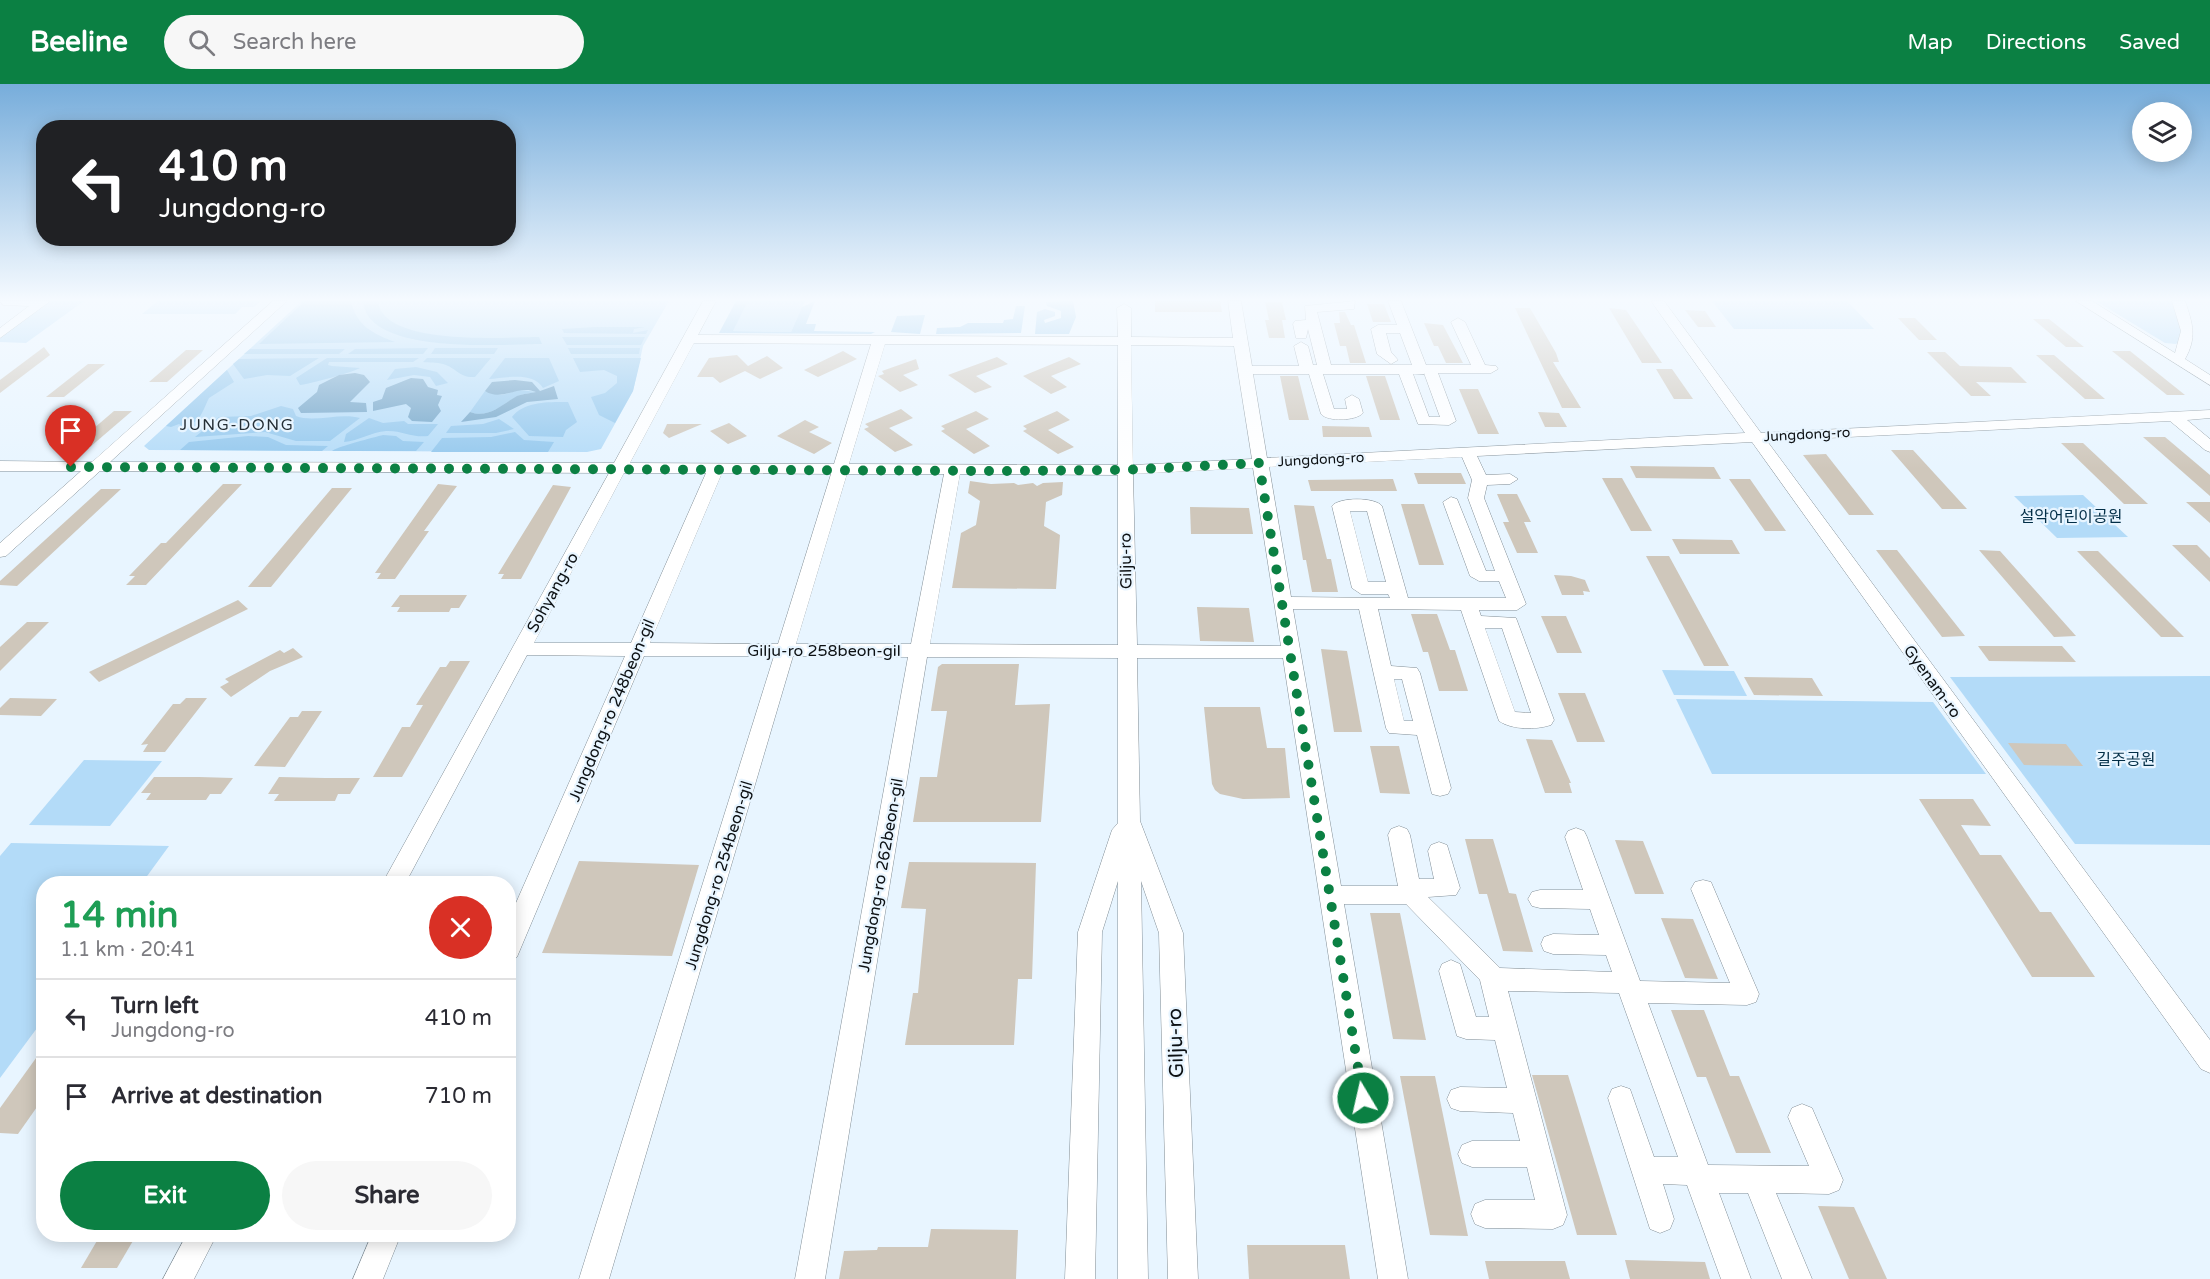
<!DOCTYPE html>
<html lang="en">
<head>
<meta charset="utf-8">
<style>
  body { margin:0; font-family:"Varela Round","Noto Sans KR",sans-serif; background:#f7f7f7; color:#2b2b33; height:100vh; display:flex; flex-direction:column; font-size:22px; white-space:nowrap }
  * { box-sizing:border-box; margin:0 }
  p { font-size:20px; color:#7c7c81 }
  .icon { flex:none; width:33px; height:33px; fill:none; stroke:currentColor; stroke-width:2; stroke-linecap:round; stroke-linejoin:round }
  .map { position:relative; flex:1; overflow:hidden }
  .panel { position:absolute; left:36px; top:792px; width:480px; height:366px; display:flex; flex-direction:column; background:#fff; border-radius:24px; box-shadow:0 3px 15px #0003 }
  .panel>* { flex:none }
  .banner { position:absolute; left:36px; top:36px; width:480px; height:126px; border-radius:24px; box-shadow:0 3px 15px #0003; background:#202124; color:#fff; overflow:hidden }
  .controls { position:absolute; left:2132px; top:18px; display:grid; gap:12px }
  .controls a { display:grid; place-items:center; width:60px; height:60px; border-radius:50%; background:#fff; box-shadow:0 3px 15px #0003; font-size:30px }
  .pin { position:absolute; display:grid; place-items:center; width:51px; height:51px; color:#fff; margin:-62px -26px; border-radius:50% 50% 50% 0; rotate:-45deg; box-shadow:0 0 6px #0007 }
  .pin .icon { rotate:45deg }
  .me { position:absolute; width:66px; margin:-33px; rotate:351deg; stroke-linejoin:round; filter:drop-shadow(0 0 4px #0008) }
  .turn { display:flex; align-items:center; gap:21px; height:126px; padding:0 24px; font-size:27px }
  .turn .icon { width:78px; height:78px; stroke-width:2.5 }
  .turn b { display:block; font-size:42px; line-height:51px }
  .round { display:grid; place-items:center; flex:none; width:63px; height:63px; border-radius:32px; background:#f7f7f7 }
  .overview { display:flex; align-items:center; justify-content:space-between; height:102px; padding:0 24px }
  h1 { font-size:36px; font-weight:800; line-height:45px; color:#1e9e55 }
  .action { display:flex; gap:12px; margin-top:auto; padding:12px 24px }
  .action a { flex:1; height:69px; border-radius:36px; background:#0b8043; color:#fff; font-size:24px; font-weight:800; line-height:69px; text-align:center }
  .action a+a { background:#f7f7f7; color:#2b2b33 }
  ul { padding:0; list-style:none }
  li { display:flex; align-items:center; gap:18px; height:78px; padding:0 24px; border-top:2px solid #e1e1e2 }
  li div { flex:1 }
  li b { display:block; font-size:22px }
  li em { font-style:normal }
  header { display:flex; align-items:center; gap:36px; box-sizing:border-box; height:84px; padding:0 30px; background:#0b8043; color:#fff }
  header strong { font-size:28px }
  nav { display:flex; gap:33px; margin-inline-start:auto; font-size:21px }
  .search { width:420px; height:54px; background:#f7f7f7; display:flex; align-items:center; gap:15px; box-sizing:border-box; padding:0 21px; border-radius:33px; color:#7c7c81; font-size:22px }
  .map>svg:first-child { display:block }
  .green { fill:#b3dbf8 }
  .forest { fill:#92c7ed }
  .water { fill:#6ea2c7 }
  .building { fill:#cfc7bb }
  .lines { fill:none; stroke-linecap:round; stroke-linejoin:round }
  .minor-casing { stroke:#828e96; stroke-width:1 }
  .minor { fill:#fff; fill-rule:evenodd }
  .route { stroke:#0b8043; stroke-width:10; stroke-dasharray:0 18 }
  .labels { text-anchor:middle; stroke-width:4.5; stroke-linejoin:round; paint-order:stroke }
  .far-street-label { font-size:14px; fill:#0c1013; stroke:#e8f5ff }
  .far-quarter-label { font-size:16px; letter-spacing:1.5px; fill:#242e35; stroke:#e8f5ff }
  .park-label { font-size:16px; fill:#022e47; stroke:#e8f5ff }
  .street-label { font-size:16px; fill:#0c1013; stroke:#e8f5ff }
  .near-street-label { font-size:20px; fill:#0c1013; stroke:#e8f5ff }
</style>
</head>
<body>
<header>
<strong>Beeline</strong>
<div class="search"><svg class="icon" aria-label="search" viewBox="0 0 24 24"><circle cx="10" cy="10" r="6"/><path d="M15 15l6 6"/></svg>Search here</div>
<nav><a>Map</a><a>Directions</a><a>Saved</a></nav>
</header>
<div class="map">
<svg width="2210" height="1195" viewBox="0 0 2210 1195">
  <rect width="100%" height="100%" fill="#e8f5ff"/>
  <g class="green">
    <path d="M44,217H84L26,259L0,258V250Z"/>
    <path d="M158,217H261L254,223H242L235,230H142Z"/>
    <path d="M302,217H669L643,262L633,307L601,365L587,368L149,366L144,362Z"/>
    <path d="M748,217H805L791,248L732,247Z"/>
    <path d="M1712,217H1847L1874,245H1734Z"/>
    <path d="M2096,217H2178L2190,249L2176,260L2165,259Z"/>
    <path d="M2083,411L2128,453L2057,454L2014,412Z"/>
    <path d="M1662,586L1734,587L1747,612L1674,611Z"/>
    <path d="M2210,592V761L2075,760L1950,593Z"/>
    <path d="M1676,615L1933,618L1986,690H1712Z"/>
    <path d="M84,676L162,677L110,742L29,741Z"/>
    <path d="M11,759L169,762L142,799L44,800L43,936L0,994V772Z"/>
  </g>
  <g class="forest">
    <path d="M305,217H351C356,242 374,250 395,258L259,260Z"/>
    <path d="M378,217C382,263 507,253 539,253L542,260C504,260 367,272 363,217Z"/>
    <path d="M736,217H748L733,247L791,248L802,223L815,217L806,240H816L814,247L875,248L871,250L719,249Z"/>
    <path d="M1073,217L1076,233L1069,250H1035L1037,228L1045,225L1055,228V232L1044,236L1045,239L1061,234V227L1047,222L1046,218Z"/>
    <path d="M1016,222H1025L1021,249L936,250L937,244L960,243L968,239H1003L1004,236L1013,235Z"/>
    <path d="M925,231L920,250L891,248L897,232Z"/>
    <path d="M596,243H645L634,245L633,249L648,246L646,250L564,249L562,245Z"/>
    <path d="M562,253H645L641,261H567Z"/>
    <path d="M428,264L423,270H348L355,265Z"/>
    <path d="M435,264H498L494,270H431Z"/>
    <path d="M568,264H640L639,270H571Z"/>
    <path d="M250,265H345L339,270H244Z"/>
    <path d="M319,274L290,292L267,291L244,295L233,280L239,275Z"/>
    <path d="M327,274H419L413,278H329L328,281L332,282L360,284C354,288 309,300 300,301L296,294Z"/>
    <path d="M427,274H491L475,293C459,294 457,284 443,280C437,278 429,279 423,278Z"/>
    <path d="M505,274H549L559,297L543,304C533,287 505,294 489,295Z"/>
    <path d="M573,274H641L633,307L615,339L599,331L591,313L605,309L617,299V292L604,286L580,288Z"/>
    <path d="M416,283L437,288L448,299L436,302L430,293L414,291L387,296L395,285Z"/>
    <path d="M227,286L234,298L209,314C202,328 201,338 184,343L179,340L171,343L166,342Z"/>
    <path d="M519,306L537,308C531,309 523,310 518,312C502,320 489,335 470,328L485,307L502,311Z"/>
    <path d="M568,318L577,338L566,346L563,353L529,352L512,333C524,317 550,318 568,318Z"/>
    <path d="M281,322L293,325L296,332C314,339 341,328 360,334L330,357H296L265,348L195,353L219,333L251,332Z"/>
    <path d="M369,334L383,339L404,337L408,340H438L428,352C412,354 401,346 386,347C371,348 359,357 344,358L346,350Z"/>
    <path d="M499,335L514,345L496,349H446L451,342L483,340Z"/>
    <path d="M515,348L524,356L554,358L548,368H431L442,354L491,353Z"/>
    <path d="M383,351L396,352L403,357L424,358L416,367H332C336,363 375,353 383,351Z"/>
    <path d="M248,352L268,353L286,361L328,362L322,367L180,366L189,358Z"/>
  </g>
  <g class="water">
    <path d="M355,289L364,291L370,298L350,318L366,319L367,328L301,329L298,324L317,308L319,301L339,291Z"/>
    <path d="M411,294L423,295L428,303L438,306L437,311L442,312L438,321L441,327L432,338L412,337L408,333L411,324L406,320L373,327V318L382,315L386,304Z"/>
    <path d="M515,296L532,298L540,307L554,302L558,315L527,318L496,333L461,338L470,328C489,335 502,320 517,312C523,310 531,309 536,308C519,300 501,318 485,307L492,298Z"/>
  </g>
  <g class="building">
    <path d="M1155,217H1220L1222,228H1155Z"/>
    <path d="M1265,218H1282L1286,236H1282L1285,254H1269L1265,236H1269Z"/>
    <path d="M1367,220H1384L1391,238H1373Z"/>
    <path d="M1515,224H1530L1556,269L1559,278H1553L1581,324H1562Z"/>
    <path d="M1609,224L1626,226L1662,279H1642Z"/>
    <path d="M1685,226L1705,227L1716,243H1698Z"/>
    <path d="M1339,228H1345L1351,241H1354L1366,279H1350L1346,262H1340L1334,239H1340Z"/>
    <path d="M1898,234H1915L1937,256H1919Z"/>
    <path d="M2033,235H2049L2084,263H2066Z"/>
    <path d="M1424,239L1443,241L1463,279H1446L1438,262H1434Z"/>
    <path d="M44,263L50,271L0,309V296Z"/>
    <path d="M186,266H203L167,298H149Z"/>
    <path d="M843,267L857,275L818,293L804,286Z"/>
    <path d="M2112,267H2130L2185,311H2167Z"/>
    <path d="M1927,268H1945L1960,282L2011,283L2027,299L1976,298L1991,312H1971Z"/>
    <path d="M737,271L748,282L767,272L783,284L760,295L745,287L720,299L713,293H697L709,274Z"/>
    <path d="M2036,271H2054L2105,315H2085Z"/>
    <path d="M997,273L1008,280L976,292L992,303L975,309L948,291Z"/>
    <path d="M1069,273L1081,280L1051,292L1067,303L1051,310L1023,292Z"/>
    <path d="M916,275L919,285L903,291L918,301L900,308L878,292L884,290L882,287Z"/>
    <path d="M88,280H105L64,313H46Z"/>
    <path d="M1656,285H1672L1693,315H1674Z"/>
    <path d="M1280,292H1298L1309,336H1289Z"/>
    <path d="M1366,292H1385L1400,336H1380Z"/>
    <path d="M1459,305H1478L1499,350H1478Z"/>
    <path d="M901,325L913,334L889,344L913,361L895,368L864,345L869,343L865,340Z"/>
    <path d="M114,327H132L90,363H72Z"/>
    <path d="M976,327L989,335L966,345L990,362L974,370L941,347L945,345L941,342Z"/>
    <path d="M1057,327L1070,336L1048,346L1074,363L1058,370L1023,347L1027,345L1023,342Z"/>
    <path d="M1538,328L1559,329L1567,343H1545Z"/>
    <path d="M805,336L819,343L809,348L832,359L814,370L777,352Z"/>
    <path d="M729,339L747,352L728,360L710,347Z"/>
    <path d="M667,340H702L669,354L663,349Z"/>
    <path d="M1322,342L1369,343L1372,353H1323Z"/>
    <path d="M2143,353H2165L2210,391V412Z"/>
    <path d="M2061,359H2083L2148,420H2124Z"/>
    <path d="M1891,366H1913L1967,425H1942Z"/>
    <path d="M1826,370L1874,431H1849L1803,371Z"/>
    <path d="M1630,382L1714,383L1721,395L1636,394Z"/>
    <path d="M1414,389H1461L1466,400H1418Z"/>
    <path d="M1602,394H1622L1652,447H1631Z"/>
    <path d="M1393,395L1397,407H1311L1308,396Z"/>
    <path d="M1729,395H1750L1786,447H1765Z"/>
    <path d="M970,397L991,400L1014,399L1018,401L1033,399L1037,402L1043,399L1063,398L1062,411L1046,418L1044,442L1060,451L1056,505L952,504L961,449L976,441L980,417L968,409Z"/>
    <path d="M223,400H242L146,501H126L135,492H129L161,459H166Z"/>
    <path d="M438,400L457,402L424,447H429L395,495H377L381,489H375Z"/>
    <path d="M553,401L571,403L521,495H501L504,490H498Z"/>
    <path d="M332,404H352L271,503H248Z"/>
    <path d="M101,405H121L17,502L0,501V497Z"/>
    <path d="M1497,410H1517L1531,438H1524L1538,469H1517L1503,438H1509Z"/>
    <path d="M2186,418H2210V439Z"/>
    <path d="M1401,420H1424L1444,481H1419Z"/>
    <path d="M1294,421L1314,422L1327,475H1331L1338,508H1312L1306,476H1303Z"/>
    <path d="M1190,423L1249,424L1253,450H1191Z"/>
    <path d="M1672,455L1732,456L1740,470H1680Z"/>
    <path d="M2172,461H2197L2210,474V498Z"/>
    <path d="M1876,466H1897L1965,552L1942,553Z"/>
    <path d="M1979,466L2000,467L2076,552L2054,553Z"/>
    <path d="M2077,467H2098L2184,553H2161Z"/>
    <path d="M1646,472H1669L1729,582H1704Z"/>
    <path d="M1554,491L1571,492L1585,496L1590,508L1583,507L1584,511H1562Z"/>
    <path d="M400,511H467L459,524H451L449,528H397L400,523H391Z"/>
    <path d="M238,516L248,525L99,598L89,588Z"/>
    <path d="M1197,523L1249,524L1254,558L1200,557Z"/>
    <path d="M1411,530H1437L1450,566H1455L1468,607H1439L1428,568H1423Z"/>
    <path d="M1541,532H1566L1582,569H1557Z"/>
    <path d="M27,538H49L0,587V563Z"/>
    <path d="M1978,562H2062L2076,578L1989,577Z"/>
    <path d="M293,564L303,573L270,587L231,613L220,603L229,598L225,595L280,566L284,569Z"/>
    <path d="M1321,565L1347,567L1362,648H1334Z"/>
    <path d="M450,577H470L402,693H373L402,643H410L423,621H416L440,583H446Z"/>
    <path d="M942,580H1019L1015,621L1050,620L1041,738H913L920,693H937L947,627H931L938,583Z"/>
    <path d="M1744,593L1812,594L1823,612L1754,611Z"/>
    <path d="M1558,609H1585L1605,658H1577Z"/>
    <path d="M10,614L57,615L41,632L0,631V624Z"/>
    <path d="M186,614H207L165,668H143L148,660L141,661L173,620H180Z"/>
    <path d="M1204,623H1260L1267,664H1285L1290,714L1243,715L1220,710L1215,706L1212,700Z"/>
    <path d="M302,627H322L285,683L254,682L290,633H298Z"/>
    <path d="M1526,655L1552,656L1571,699H1569L1572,709H1545Z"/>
    <path d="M2008,659L2066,660L2083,682L2024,681Z"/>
    <path d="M1370,662H1399L1410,710L1380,709Z"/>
    <path d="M154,693H199L233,694L221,710H210L206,716H146L151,709H141Z"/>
    <path d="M279,693L325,694H360L350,710H338L335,717H274L279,710H268Z"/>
    <path d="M1919,715H1973L1991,742L1961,741L1980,771H2001L2040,828H2051L2095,893H2032Z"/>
    <path d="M1465,755H1493L1509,809L1516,810L1533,868L1503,867L1487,810H1479Z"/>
    <path d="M1615,756L1643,757L1664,810H1635Z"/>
    <path d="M579,777L699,781L672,872L542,869Z"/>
    <path d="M909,778L1036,779L1032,895H1018L1014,961H905L913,909H918L926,825L901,824Z"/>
    <path d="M1370,829H1400L1426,956L1393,955Z"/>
    <path d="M1661,834L1693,835L1718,895L1685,894Z"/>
    <path d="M1671,926H1704L1730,992H1739L1771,1069H1736L1706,993H1697Z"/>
    <path d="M44,963V1013L18,1050L0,1049V1024Z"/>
    <path d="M1532,991H1568L1617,1151H1577Z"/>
    <path d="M1400,992H1435L1468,1152L1430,1151Z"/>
    <path d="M1818,1122L1854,1123L1887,1195H1849Z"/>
    <path d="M931,1145L1018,1146L1016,1195H839L844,1167L877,1166L878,1163H928Z"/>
    <path d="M101,1150H137L117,1184H81Z"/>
    <path d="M1247,1161H1345L1350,1195H1249Z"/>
    <path d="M1625,1176L1705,1178L1710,1195H1630Z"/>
    <path d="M1485,1177H1565L1570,1195H1489Z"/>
  </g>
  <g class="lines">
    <g class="minor-casing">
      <g id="minor">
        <path d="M0,217H49V218L0,254V244L29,222L3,221Z"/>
        <path d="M273,217H287L110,378L614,379L703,217H716L698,251L1118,253L1117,224L1124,220L1131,224V253L1233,254L1228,217H1241L1252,282H1299L1294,262L1301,258L1308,262L1313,281H1317L1308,245L1306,254H1296L1293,240L1295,237L1306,236L1305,222L1355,217L1354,225L1317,228L1331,281H1412L1400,249H1386L1391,268L1398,276L1391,280L1377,270L1371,245L1378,241H1397L1388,217H1401L1426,281H1471L1451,238L1458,234L1465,238L1485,281L1496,282L1498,285L1491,289H1438L1456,337L1449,341L1418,340L1399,290H1323L1334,325H1347L1345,315L1352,311L1359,315L1363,329C1356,337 1328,338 1321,330L1309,290H1253L1267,374L1745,349L1651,217H1664L1761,349L2210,326V334L2187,336L2210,355V368L2205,366L2170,337L1767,357L2210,956V989L2201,985L1752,358L1477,372L1486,391L1510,390L1518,395L1510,400L1487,401L1484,414L1526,520L1517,526H1479L1481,532L1516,534L1554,636L1551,641C1536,646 1512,646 1499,637L1461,526L1378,525L1391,582L1417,584L1420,589L1451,704L1448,710L1440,712L1432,710L1417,651L1389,649L1386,644L1359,525H1293L1341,802H1398L1388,751L1391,745L1399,742L1407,745L1410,751L1419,795H1434L1428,767L1431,761L1439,758L1447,761L1460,804L1456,811L1428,813L1500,884L1612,888L1606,871L1553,870L1544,867L1541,860L1544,853L1553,850L1599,851L1590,825L1540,824L1532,822L1528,815L1532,808L1540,806H1583L1565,753L1568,747L1576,744L1584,747L1587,753L1640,897L1730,899L1691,805L1695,798L1703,796L1711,798L1759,910L1756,918L1747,921L1648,919L1708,1081L1809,1082L1788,1033L1792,1024L1802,1020L1812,1024L1843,1096L1839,1106L1829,1110L1776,1109L1812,1195H1782L1748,1109H1719L1751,1195H1721L1687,1101L1663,1100L1674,1135L1670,1145L1660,1149L1650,1145L1608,1014L1612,1005L1621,1002L1630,1005L1654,1073H1678L1619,909L1508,907L1567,1131L1563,1141L1553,1145L1485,1144L1475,1140L1471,1130L1475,1120L1485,1116H1535L1527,1083H1472L1462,1079L1458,1070L1462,1061L1472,1057H1520L1513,1029L1460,1027L1451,1024L1447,1015L1451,1006L1460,1003L1507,1004L1495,956L1466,955L1457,952L1439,887L1442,880L1451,876L1460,880L1476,933H1489L1480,896L1406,820H1344L1408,1195H1378L1283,574H1137L1140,737L1183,849L1198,1195H1168L1159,849L1141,797L1148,1195H1118V797L1102,848L1095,1195H1065L1078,848L1112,746L1118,739V574L927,573L825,1195H795L908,573L793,572L609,1195H579L774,572H644L517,873L508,876V837L625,572L527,571L405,800H382L609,389L100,387L6,472L0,473V459L81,387H0V377L92,378ZM694,259L871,260L834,380L630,379ZM885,260L1118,261V381L849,380ZM1131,261L1234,262L1252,375L1133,381ZM1424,290V289L1440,333H1429L1413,290ZM1462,373L1472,396L1468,414L1495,487H1486L1457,415L1451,413L1443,418L1470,492L1479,497H1499L1506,514H1408L1382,422C1375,413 1339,413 1332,422L1352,504L1361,510H1388L1390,514L1291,513L1269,383ZM1253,384L1281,562L1137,561L1133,390ZM624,389H706L631,559H534ZM722,389L831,390L778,560L650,559ZM847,390H944L911,560H796ZM960,390L1118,391V561L930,560ZM1350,427H1367L1386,498H1368ZM1485,544H1502L1531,629L1515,628ZM1394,595H1402L1413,637H1404Z"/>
        <path d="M2076,217H2092L2175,269L2181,247L2172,217H2185C2193,240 2197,254 2185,275L2210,291V301Z"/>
        <path d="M187,1150H217L194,1195H163Z"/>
        <path d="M372,1150H401L383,1195H353Z"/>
      </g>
    </g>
    <use href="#minor" class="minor"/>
  </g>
  <linearGradient id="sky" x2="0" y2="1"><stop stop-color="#77addb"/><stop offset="0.56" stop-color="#f5faff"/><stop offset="1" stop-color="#f5faff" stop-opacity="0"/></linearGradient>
  <rect width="2210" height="385" fill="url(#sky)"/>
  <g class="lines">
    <path class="route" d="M71,383L996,387L1124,386L1259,379L1363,1014"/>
  </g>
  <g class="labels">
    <g class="far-street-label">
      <text transform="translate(1807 350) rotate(-3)" y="5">Jungdong-ro</text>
      <text transform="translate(1321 375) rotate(-3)" y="5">Jungdong-ro</text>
    </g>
    <g class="far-quarter-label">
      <text x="237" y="346">JUNG-DONG</text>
    </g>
    <g class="park-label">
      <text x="2071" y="438">설악어린이공원</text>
      <text x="2126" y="681">길주공원</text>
    </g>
    <g class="street-label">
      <text transform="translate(1125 477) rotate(-91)" y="6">Gilju-ro</text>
      <text transform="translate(552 508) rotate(-61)" y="6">Sohyang-ro</text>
      <text x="824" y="572">Gilju-ro 258beon-gil</text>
      <text transform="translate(1933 597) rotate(54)" y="6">Gyenam-ro</text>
      <text transform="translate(611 626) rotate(-67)" y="6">Jungdong-ro 248beon-gil</text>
      <text transform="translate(718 791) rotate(-73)" y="6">Jungdong-ro 254beon-gil</text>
      <text transform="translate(880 791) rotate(-80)" y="6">Jungdong-ro 262beon-gil</text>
    </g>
    <g class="near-street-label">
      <text transform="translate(1175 959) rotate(-92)" y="7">Gilju-ro</text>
    </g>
  </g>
</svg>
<div class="controls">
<a><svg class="icon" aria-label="layers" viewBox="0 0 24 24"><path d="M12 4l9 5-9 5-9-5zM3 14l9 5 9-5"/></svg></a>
</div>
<div class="pin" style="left:71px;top:383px;background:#d93025"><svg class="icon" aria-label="arrive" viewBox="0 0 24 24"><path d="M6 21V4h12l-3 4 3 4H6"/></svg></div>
<svg class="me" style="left:1363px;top:1014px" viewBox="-20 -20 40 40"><circle r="17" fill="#0b8043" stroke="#fff" stroke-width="3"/><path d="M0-11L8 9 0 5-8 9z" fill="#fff"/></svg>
<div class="banner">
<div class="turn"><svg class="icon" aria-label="left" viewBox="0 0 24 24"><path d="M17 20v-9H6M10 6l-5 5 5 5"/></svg><div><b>410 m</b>Jungdong-ro</div></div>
</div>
<section class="panel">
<div class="overview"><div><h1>14 min</h1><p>1.1 km · 20:41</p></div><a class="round" style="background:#d93025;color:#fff"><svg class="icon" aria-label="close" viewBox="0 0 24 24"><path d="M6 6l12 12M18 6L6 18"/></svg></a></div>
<ul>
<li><svg class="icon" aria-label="left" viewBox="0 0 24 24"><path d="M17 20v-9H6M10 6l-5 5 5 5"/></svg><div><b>Turn left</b><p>Jungdong-ro</p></div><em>410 m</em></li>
<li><svg class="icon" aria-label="arrive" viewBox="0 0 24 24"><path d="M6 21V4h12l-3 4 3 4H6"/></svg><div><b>Arrive at destination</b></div><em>710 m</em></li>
</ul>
<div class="action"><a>Exit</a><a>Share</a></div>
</section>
</div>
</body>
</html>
